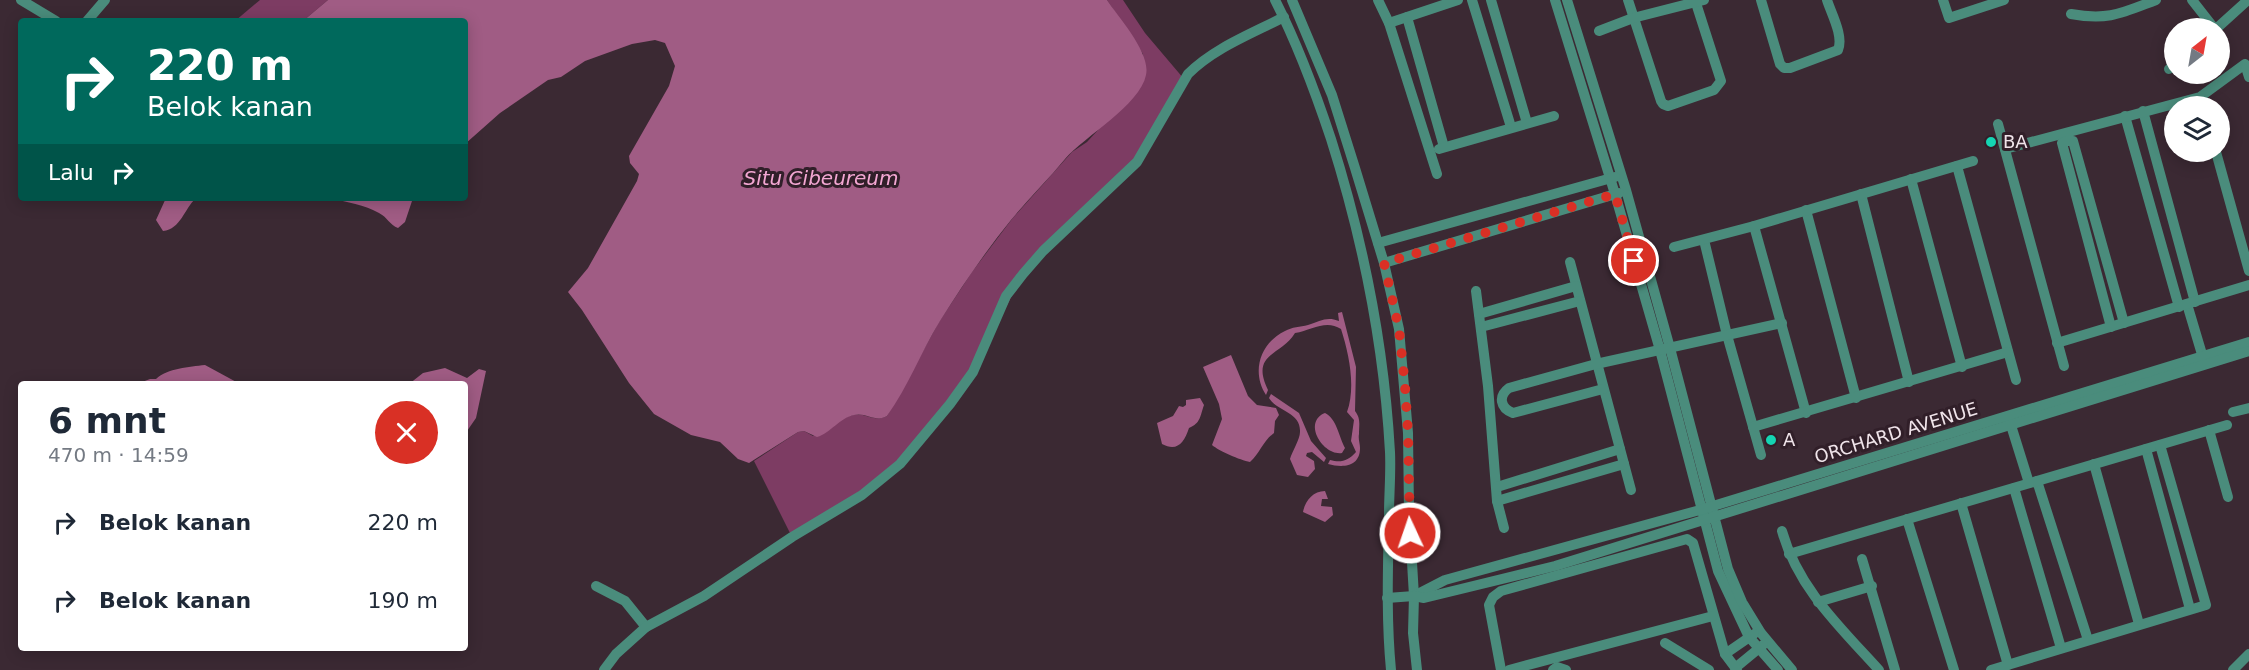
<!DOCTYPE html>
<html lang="id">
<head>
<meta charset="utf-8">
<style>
  body { margin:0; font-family:"DejaVu Sans",sans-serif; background:#f2f2f3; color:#1f2937; height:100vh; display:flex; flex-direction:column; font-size:22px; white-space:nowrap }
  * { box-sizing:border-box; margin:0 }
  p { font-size:20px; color:#747a83 }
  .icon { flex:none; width:33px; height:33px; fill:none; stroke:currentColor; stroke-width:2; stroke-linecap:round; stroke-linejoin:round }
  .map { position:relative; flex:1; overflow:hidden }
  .sheet { position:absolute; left:18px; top:381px; width:450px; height:270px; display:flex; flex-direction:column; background:#fff; border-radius:6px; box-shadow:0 3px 15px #0003 }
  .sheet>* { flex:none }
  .hud { position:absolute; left:18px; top:18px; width:450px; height:183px; border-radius:6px; box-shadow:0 3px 15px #0003; background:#00695c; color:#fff; overflow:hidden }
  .needle { width:39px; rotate:31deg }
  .controls { position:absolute; left:2164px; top:18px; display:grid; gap:12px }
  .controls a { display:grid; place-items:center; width:66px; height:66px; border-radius:50%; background:#fff; box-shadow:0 3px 15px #0003; font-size:30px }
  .pin { position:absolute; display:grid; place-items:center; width:51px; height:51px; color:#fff; margin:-26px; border:3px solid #fff; border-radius:50%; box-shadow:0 2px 6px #0007 }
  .me { position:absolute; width:66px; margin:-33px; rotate:357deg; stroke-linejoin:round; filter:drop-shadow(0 0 4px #0008) }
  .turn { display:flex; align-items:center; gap:21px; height:126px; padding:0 30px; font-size:27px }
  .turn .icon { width:78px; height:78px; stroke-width:2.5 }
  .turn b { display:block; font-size:42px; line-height:51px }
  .then { display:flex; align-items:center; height:57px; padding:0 30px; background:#0003; gap:12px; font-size:22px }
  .round { display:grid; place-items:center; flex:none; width:63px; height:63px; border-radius:32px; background:#f2f2f3 }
  .summary { display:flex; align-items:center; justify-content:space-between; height:102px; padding:0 30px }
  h1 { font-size:36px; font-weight:800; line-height:45px }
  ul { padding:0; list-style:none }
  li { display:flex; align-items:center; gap:18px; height:78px; padding:0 30px }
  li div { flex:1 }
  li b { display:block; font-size:22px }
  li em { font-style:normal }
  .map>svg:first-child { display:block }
  .forest { fill:#7d3c63 }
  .water { fill:#a05c84 }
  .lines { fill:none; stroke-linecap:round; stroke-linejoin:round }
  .minor { stroke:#4a8c7c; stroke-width:10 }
  .route { stroke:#d93025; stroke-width:10; stroke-dasharray:0 18 }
  .poi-dot { fill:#15d5b3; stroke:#311f29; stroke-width:2 }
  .labels { text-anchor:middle; stroke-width:6; stroke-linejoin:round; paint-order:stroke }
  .poi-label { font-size:18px; fill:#f0e4ea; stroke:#311f29; text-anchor:start }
  .street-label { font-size:18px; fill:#f0e4ea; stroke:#311f29 }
  .water-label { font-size:20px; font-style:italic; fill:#f4a7d3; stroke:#311f29 }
</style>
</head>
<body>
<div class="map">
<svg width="2249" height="670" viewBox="0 0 2249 670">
  <rect width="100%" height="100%" fill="#3b2933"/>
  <g class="forest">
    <path d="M260,0H328L303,21H235Z"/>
    <path d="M1107,0H1123L1145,33L1184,79L1137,162L1023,274L973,372L900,464L792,537L754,461L798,432L804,431L813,436C825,429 839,418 853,415C865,412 875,423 887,416L939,322L972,272L1012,219L1072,152L1087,142L1098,130L1143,54Z"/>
  </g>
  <g class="water">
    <path d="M328,0H1107C1119,18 1151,53 1146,75C1140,105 1085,136 1065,159C1048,180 1028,199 1011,220C985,252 962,286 940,321C921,352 908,387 887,416C876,423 866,412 854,415C839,418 831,433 817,437L804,431L798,432L749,463L738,459L720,442L691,435L654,414L629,383L582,310L568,292L588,268L637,181L639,174L630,163L629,156L669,86L675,66L665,43L655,40L632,44L585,61L561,77L548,80L500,113L465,144V21H303Z"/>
    <path d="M166,198H196C184,209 181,229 163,231L156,220Z"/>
    <path d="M331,198H413L405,222L398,228C390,225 387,217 379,213C365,205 346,202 331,198Z"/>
    <path d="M1342,312L1356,367L1355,411C1361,419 1359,424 1359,434C1358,439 1360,443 1360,448C1360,467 1343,468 1328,464L1330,460C1341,463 1348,461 1356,452L1351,441L1354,420L1347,412C1356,387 1349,354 1341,329C1326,319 1312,330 1295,333C1281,356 1250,353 1268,390L1266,395C1251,372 1260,343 1285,331C1292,327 1300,327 1308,325C1320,321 1327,316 1339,321L1338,313Z"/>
    <path d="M1231,355L1248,396L1257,405L1276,408L1279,415L1275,421L1274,433C1263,441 1260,453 1250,462C1240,460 1219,451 1212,445L1222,419L1219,404L1203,367Z"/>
    <path d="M205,365L240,384H137L150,379H156C168,368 189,367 205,365Z"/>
    <path d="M445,368L467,378L479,369L486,371L476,418L465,434V384H409L423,373Z"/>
    <path d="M1271,394L1299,413L1311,441L1326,458L1324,462L1312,452L1307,453L1306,456L1314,461L1315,469L1308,477L1297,475L1290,459C1292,452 1300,439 1300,432C1301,412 1278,412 1269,398Z"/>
    <path d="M1200,398L1204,405C1200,416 1201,423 1189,428C1184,443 1177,452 1162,444L1157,423L1173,416L1179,406L1183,407L1186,405V400Z"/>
    <path d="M1325,413C1337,419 1339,437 1345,448L1342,453C1323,456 1302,422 1325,413Z"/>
    <path d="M1325,491L1328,499H1322L1321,506L1332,507L1333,515L1325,522L1303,512C1305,501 1313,491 1325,491Z"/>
  </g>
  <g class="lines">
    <g class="minor">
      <path d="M21,0L56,21"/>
      <path d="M1275,0C1298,45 1315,91 1331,139C1363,240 1384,345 1390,452C1391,473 1389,494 1389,515C1388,567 1386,618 1391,670"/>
      <path d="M1292,0L1332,95L1355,168L1384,263L1399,329L1408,433L1409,512L1414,596L1413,633L1417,670"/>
      <path d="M1378,0L1389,23L1437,174"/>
      <path d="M1472,0L1511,127"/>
      <path d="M1491,0L1527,123"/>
      <path d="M1555,0L1615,194L1660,350L1718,571L1749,637L1778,670"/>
      <path d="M1567,0L1626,190L1670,348L1728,569L1742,602L1761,633L1792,670"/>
      <path d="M1628,0L1661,101L1663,104L1668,106L1714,90L1721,81L1695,0"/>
      <path d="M1761,0L1780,64L1784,68H1790L1838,50C1844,36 1831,13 1827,0"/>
      <path d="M1943,0L1949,18L2004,0"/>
      <path d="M2192,0L2214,28"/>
      <path d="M2071,14C2108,21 2122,13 2156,0"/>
      <path d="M1407,17L1444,147"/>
      <path d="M87,21L105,0"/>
      <path d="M1389,23L1458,0"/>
      <path d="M2217,28L2248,0"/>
      <path d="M1599,31L1633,18L1704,0"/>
      <path d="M2169,69L2175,64"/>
      <path d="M2143,111L2195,302"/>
      <path d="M2125,116L2179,307"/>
      <path d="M1998,124L2064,366"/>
      <path d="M1439,149L1554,116"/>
      <path d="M2005,149L2200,97L2245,64L2249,77"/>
      <path d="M2216,152L2249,271"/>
      <path d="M1957,166L2016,380"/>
      <path d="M1911,179L1962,367"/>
      <path d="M1861,194L1909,382"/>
      <path d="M1806,210L1856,398"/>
      <path d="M1754,226L1806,413"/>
      <path d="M1704,240L1727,335L1761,455"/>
      <path d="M1378,243L1615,177"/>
      <path d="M1674,247L1754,226L1973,161"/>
      <path d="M1570,262L1631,490"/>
      <path d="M1384,263L1619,193"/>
      <path d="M1476,291L1488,386L1497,501L1504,528"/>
      <path d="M2187,304L2204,361"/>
      <path d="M1479,314L1576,286"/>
      <path d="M1481,327L1580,301"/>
      <path d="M2111,327L2062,143L2066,141H2073L2124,323"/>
      <path d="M2057,343L2249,285"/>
      <path d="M1603,389L1513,413C1500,408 1498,396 1509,388L1596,364L1782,323"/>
      <path d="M2233,412L2249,408"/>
      <path d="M2009,419L2029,483"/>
      <path d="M1753,427L2008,352"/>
      <path d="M2209,430L2228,497"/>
      <path d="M2146,449L2190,609"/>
      <path d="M2094,464L2139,624"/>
      <path d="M2037,481L2088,640"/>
      <path d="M1497,487L1620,449"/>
      <path d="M2014,488L2061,648"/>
      <path d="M1497,501L1624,464"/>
      <path d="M1961,503L2008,665"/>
      <path d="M1907,519L1954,670"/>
      <path d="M1782,531C1798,588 1840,627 1879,670"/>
      <path d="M1789,554L2227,425"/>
      <path d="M1862,559L1895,670"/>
      <path d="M596,586L625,601L646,627"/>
      <path d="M1414,596L1445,580L1700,510L2249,342"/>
      <path d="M1387,598L1414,596L1424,598L1555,566L2249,351"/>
      <path d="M1818,602L1872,586"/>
      <path d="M1665,643L1709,670"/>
      <path d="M1725,654L1754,634"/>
      <path d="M1735,668L1763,645"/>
      <path d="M604,670L616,654L646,627L704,596L792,537L862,495L900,464L950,404L973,372L1006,296L1023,274L1043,251L1137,162L1188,74C1214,48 1251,34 1284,17"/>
      <path d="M1501,670L1489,605L1493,597L1501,591L1687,539L1693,543L1725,654L1737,670"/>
      <path d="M1509,670L1713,616"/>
      <path d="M1553,670L1557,667L1566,670"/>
      <path d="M1991,670L2206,605L2160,445"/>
      <path d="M2233,670L2249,654"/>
    </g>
  </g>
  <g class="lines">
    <path class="route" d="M1410,533L1408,433L1405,386L1399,329L1384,263L1615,194L1634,261"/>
  </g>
  <g class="poi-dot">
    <circle cx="1991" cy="142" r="6"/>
    <circle cx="1771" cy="440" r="6"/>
  </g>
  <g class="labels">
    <g class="poi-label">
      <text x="2003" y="148">BA</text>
      <text x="1783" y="446">A</text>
    </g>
    <g class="street-label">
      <text transform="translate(1896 433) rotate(-17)" y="6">ORCHARD AVENUE</text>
    </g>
    <g class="water-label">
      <text x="821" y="185">Situ Cibeureum</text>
    </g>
  </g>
</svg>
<div class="controls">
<a><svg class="needle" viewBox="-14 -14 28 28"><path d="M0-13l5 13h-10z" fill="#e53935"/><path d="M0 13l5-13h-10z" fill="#747a83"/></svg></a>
<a><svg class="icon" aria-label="layers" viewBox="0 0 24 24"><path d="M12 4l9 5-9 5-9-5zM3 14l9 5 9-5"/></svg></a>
</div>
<div class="pin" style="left:1634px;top:261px;background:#d93025"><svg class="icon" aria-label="arrive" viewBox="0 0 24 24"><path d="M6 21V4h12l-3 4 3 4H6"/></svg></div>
<svg class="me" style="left:1410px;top:533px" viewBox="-20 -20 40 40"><circle r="17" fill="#d93025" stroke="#fff" stroke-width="3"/><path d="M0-11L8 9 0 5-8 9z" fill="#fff"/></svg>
<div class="hud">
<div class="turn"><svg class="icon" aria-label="right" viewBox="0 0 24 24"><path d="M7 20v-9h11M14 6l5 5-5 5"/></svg><div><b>220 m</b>Belok kanan</div></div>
<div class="then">Lalu<svg class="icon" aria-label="right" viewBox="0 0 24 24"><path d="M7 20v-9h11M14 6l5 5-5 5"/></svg></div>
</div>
<section class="sheet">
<div class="summary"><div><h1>6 mnt</h1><p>470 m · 14:59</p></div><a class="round" style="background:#d93025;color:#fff"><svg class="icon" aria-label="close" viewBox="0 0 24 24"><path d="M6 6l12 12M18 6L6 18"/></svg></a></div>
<ul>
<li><svg class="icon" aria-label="right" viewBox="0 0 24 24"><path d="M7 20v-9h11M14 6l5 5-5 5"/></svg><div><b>Belok kanan</b></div><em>220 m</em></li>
<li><svg class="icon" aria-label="right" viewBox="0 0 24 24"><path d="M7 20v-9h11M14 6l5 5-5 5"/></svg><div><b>Belok kanan</b></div><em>190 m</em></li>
</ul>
</section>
</div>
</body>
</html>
